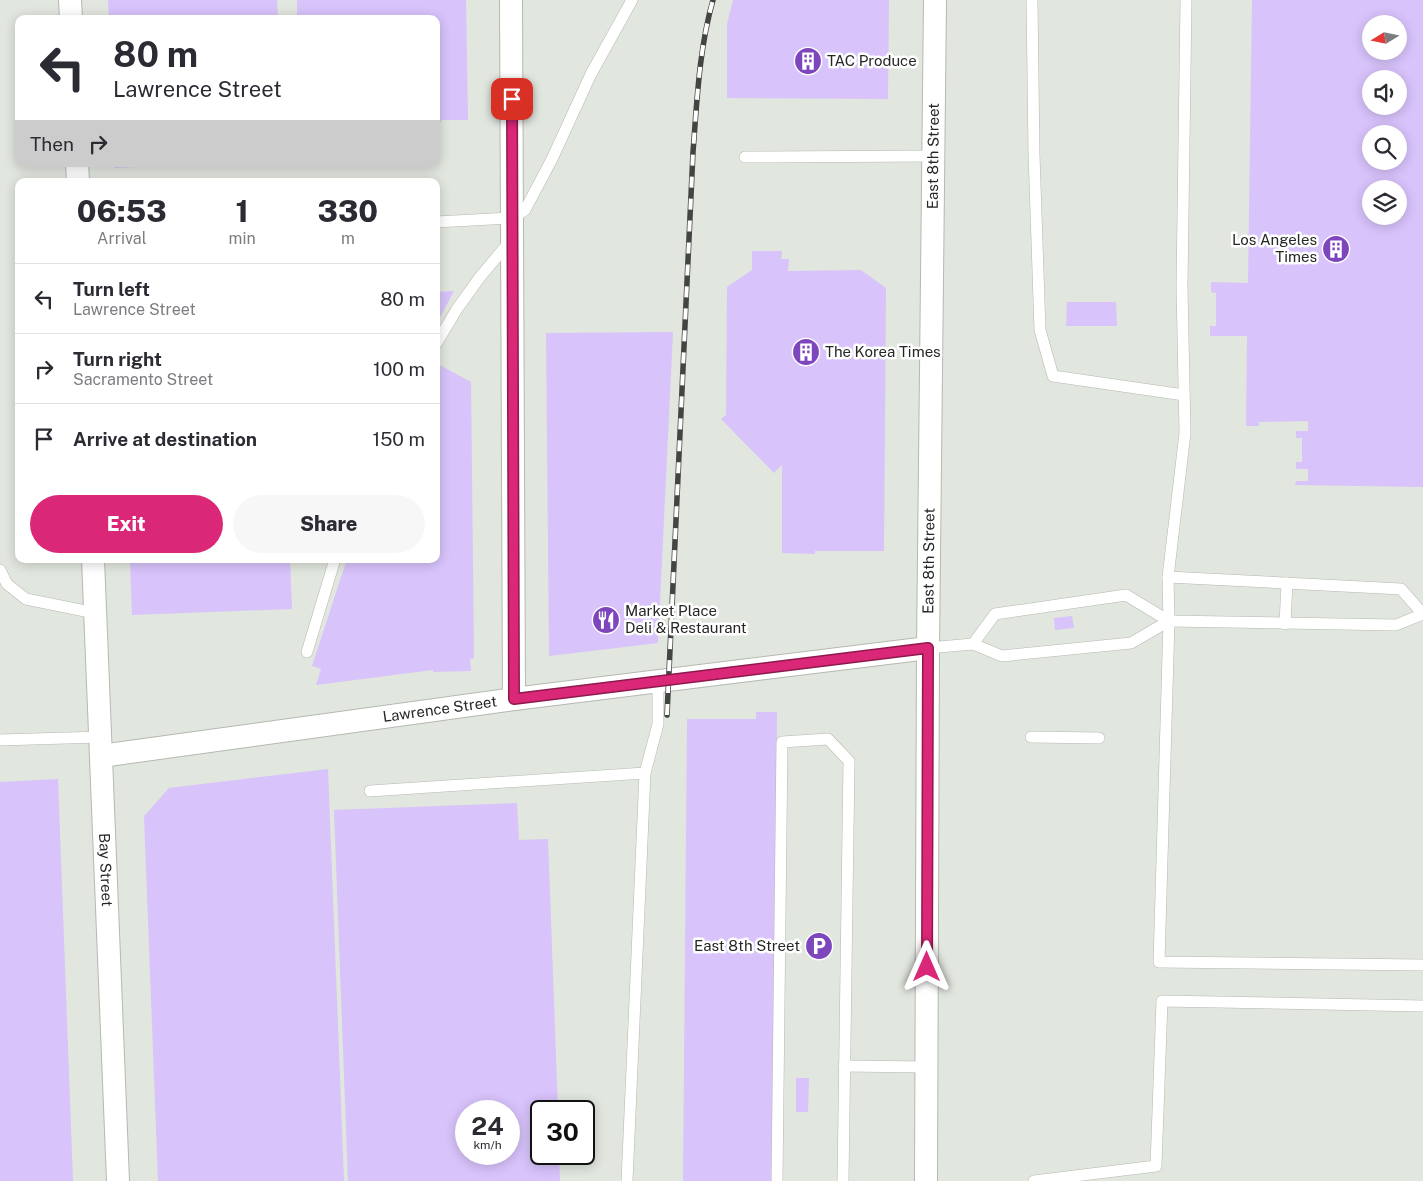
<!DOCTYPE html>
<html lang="en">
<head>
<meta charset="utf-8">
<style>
  body { margin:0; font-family:"Public Sans",sans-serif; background:#f7f7f7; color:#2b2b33; height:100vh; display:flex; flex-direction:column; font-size:19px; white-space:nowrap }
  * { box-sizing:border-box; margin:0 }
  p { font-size:16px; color:#7c7c81 }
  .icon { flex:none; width:28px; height:28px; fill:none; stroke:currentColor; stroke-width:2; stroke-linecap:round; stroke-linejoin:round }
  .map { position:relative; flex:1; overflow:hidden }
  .sheet { position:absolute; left:15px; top:178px; width:425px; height:385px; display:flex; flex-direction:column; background:#fff; border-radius:10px; box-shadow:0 2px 12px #0003 }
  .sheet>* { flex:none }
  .banner { position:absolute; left:15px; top:15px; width:425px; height:152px; border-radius:10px; box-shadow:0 2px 12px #0003; background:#fff; color:#2b2b33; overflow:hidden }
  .needle { width:32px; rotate:260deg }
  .controls { position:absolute; left:1362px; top:15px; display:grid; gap:10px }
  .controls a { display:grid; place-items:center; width:45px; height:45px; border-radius:50%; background:#fff; box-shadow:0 2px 12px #0003; font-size:25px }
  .speed { position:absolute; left:455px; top:1100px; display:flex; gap:10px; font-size:25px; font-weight:700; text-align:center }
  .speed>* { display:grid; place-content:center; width:65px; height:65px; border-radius:50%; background:#fff; box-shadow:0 2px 12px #0003; line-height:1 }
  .speed small { font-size:12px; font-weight:400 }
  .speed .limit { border:2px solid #111; border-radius:8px; background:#fff; color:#111 }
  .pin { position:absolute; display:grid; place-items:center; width:42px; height:42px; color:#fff; margin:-21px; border-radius:10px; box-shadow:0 2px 8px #0006 }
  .me { position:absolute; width:55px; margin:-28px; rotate:0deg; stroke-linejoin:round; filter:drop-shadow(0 0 4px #0008) }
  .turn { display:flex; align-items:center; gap:18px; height:105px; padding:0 15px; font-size:22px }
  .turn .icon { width:65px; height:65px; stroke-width:2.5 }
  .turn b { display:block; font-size:35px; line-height:42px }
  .then { display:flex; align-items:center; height:48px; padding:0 15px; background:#0003; gap:10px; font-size:19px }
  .eta { display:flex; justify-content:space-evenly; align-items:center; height:85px; text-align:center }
  .eta b { font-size:30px; font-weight:800; line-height:35px }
  .cta { display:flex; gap:10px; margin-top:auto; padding:10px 15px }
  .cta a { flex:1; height:58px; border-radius:30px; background:#db2777; color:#fff; font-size:20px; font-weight:800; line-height:58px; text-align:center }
  .cta a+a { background:#f7f7f7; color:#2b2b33 }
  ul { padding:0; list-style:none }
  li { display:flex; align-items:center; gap:15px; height:70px; padding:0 15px; border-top:1px solid #e1e1e2 }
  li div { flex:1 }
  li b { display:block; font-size:19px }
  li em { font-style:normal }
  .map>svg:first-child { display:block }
  .building { fill:#d8c3fb; fill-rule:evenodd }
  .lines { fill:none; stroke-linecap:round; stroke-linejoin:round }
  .lane-casing { stroke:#b4b9b1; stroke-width:12 }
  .street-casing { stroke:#b4b9b1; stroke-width:24 }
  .lane { stroke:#fff; stroke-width:11 }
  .street { stroke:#fff; stroke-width:22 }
  .rail-casing { stroke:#424541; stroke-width:5.5 }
  .rail { stroke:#fff; stroke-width:4; stroke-dasharray:11; stroke-linecap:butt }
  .route-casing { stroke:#8e194d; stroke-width:12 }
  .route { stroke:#db2777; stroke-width:9 }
  .labels { text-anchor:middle; stroke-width:5; stroke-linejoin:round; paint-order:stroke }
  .poi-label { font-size:15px; fill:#252724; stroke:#fff; text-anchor:start }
  .street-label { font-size:15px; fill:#252724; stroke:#fff }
</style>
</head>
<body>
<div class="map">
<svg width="1423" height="1181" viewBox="0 0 1423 1181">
  <rect width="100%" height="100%" fill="#e1e6de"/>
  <g class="building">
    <path d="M108,0H277L278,19H109Z"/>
    <path d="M297,0H466L468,120H441V122H436V19H297Z"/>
    <path d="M733,0H889L888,99L727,98V24Z"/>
    <path d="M1252,0H1423V487L1295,485L1296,481H1308V469H1296V462H1302V438H1296V431H1308V421L1258,422L1259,426H1246L1247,336H1210V326H1216V293L1211,292V282L1248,283ZM1371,24H1399V51H1371ZM1371,79H1399V106H1371ZM1371,134H1399V161H1371ZM1371,189H1399V216H1371Z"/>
    <path d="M114,164H177V165L115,168Z"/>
    <path d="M752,251H782L781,259H789L788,271L861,270L886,288L884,551H815V554L782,553V465L774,473L721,419L726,415L727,287L752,270Z"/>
    <path d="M454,291L436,325V292Z"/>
    <path d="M1067,302H1116L1117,326H1066Z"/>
    <path d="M673,332L658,643L549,656L546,333Z"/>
    <path d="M436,363L471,382L474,658L470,659L471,671L433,672V670L316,685L321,669L312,666L347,559H436Z"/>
    <path d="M130,559H290L292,609L132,615Z"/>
    <path d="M1072,616L1074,628L1055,630L1054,618Z"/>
    <path d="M756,712H777L773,1181H683L687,719H756Z"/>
    <path d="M328,769L344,1181H158L144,816L169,788Z"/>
    <path d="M58,779L73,1181H0V782Z"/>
    <path d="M517,803L519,840L548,839L558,1111H541V1154H559L560,1181H348L334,810ZM466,1111H509V1154H466Z"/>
    <path d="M796,1078H809L808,1112H796Z"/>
  </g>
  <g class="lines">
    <g class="lane-casing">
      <g id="lane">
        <path d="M1032,0L1034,154L1040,330L1053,376L1184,395"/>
        <path d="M1186,0L1182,287L1185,433L1168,577L1169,621L1159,962L1423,965"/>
        <path d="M745,157L934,156"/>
        <path d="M436,222L512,218L525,210L552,159L591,74L632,0"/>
        <path d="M436,344L457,309L480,277L511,240"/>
        <path d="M0,570L7,584L26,599L95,613"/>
        <path d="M1168,577L1401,589L1423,614"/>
        <path d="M1285,624L1287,583"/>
        <path d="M973,644L995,614L1126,595L1169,621L1396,625L1423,614"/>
        <path d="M928,648L973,644L1002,656L1131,643L1169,621"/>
        <path d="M307,652L335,559"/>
        <path d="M1031,737L1099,738"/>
        <path d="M0,740L100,737"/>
        <path d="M370,791L645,773"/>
        <path d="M844,1066L926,1067"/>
        <path d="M627,1181L645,773L658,724V682"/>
        <path d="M777,1181L782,742L828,739L849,761L843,1181"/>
        <path d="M1034,1181L1156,1166L1162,1001L1423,1006"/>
      </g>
    </g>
    <g class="street-casing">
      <g id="street">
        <path d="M70,0L71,19"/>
        <path d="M511,0L514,699"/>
        <path d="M77,164L78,181"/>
        <path id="s1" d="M93,559L118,1181"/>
        <path id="s2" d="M101,756L514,699L928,648"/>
        <path id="s3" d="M926,1181L928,648L935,0"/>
      </g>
    </g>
    <use href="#lane" class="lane"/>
    <use href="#street" class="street"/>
    <g class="rail-casing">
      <path id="rail" d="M667,715L693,152C697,101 699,49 713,0"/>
    </g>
    <use href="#rail" class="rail"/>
  </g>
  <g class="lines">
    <g class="route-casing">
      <path id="route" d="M512,99L514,699L928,648L927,967"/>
    </g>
    <use href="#route" class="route"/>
  </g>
  <defs>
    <g id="building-disc" transform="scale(1.4375)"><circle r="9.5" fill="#7d46bd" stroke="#fff"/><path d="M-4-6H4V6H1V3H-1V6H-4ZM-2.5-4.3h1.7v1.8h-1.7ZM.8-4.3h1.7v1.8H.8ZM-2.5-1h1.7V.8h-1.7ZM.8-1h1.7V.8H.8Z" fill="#fff"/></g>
    <g id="restaurant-disc" transform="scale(1.4375)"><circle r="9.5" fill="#7d46bd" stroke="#fff"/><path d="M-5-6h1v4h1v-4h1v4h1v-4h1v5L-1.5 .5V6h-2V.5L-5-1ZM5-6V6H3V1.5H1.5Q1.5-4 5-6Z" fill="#fff"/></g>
    <g id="parking-disc" transform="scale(1.4375)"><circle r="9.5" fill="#7d46bd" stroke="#fff"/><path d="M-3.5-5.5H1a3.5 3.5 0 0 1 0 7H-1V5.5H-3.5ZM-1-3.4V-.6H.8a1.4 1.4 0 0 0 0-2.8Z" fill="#fff"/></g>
  </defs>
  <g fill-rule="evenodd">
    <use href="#building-disc" x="808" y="61"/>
    <use href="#building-disc" x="1336" y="249"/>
    <use href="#building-disc" x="806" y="352"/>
    <use href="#restaurant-disc" x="606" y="620"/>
    <use href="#parking-disc" x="819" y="946"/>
  </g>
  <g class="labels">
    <g class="poi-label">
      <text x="827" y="66">TAC Produce</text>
      <text x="1317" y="245" text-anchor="end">Los Angeles<tspan x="1317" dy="17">Times</tspan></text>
      <text x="825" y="357">The Korea Times</text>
      <text x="625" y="616">Market Place<tspan x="625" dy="17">Deli &amp; Restaurant</tspan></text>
      <text x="800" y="951" text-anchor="end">East 8th Street</text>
    </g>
    <g class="street-label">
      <text dy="5" stroke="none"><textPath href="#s3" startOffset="1025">East 8th Street</textPath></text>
      <text dy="5" stroke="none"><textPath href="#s3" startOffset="620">East 8th Street</textPath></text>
      <text dy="5" stroke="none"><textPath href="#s2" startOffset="342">Lawrence Street</textPath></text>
      <text dy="5" stroke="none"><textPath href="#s1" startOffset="311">Bay Street</textPath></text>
    </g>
  </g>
</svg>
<div class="controls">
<a><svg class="needle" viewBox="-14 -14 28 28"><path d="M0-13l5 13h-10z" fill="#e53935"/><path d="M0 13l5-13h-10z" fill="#7c7c81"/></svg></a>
<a><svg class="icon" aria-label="sound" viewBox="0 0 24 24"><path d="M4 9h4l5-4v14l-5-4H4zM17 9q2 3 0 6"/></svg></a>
<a><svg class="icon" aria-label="search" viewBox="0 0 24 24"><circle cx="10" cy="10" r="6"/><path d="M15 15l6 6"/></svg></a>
<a><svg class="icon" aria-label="layers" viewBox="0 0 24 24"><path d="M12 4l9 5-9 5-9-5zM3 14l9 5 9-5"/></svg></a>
</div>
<div class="speed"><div>24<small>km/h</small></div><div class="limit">30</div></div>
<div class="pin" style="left:512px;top:99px;background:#d93025"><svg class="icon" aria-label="arrive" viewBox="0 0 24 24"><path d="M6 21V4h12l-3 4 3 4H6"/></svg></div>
<svg class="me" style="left:927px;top:967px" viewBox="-20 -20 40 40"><path d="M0-17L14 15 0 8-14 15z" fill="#db2777" stroke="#fff" stroke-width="4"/></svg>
<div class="banner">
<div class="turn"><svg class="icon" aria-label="left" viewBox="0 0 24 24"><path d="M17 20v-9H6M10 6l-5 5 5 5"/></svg><div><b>80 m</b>Lawrence Street</div></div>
<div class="then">Then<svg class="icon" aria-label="right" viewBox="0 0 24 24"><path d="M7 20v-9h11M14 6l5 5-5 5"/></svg></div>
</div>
<section class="sheet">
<div class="eta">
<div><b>06:53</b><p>Arrival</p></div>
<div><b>1</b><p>min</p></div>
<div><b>330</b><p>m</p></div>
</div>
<ul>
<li><svg class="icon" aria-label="left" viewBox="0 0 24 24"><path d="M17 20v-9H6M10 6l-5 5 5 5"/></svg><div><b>Turn left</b><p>Lawrence Street</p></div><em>80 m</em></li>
<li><svg class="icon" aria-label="right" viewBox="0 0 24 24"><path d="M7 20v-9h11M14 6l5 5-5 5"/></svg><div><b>Turn right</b><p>Sacramento Street</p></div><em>100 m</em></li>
<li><svg class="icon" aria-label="arrive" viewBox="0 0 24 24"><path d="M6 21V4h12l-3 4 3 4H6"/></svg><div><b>Arrive at destination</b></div><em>150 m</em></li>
</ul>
<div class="cta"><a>Exit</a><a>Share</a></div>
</section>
</div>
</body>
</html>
